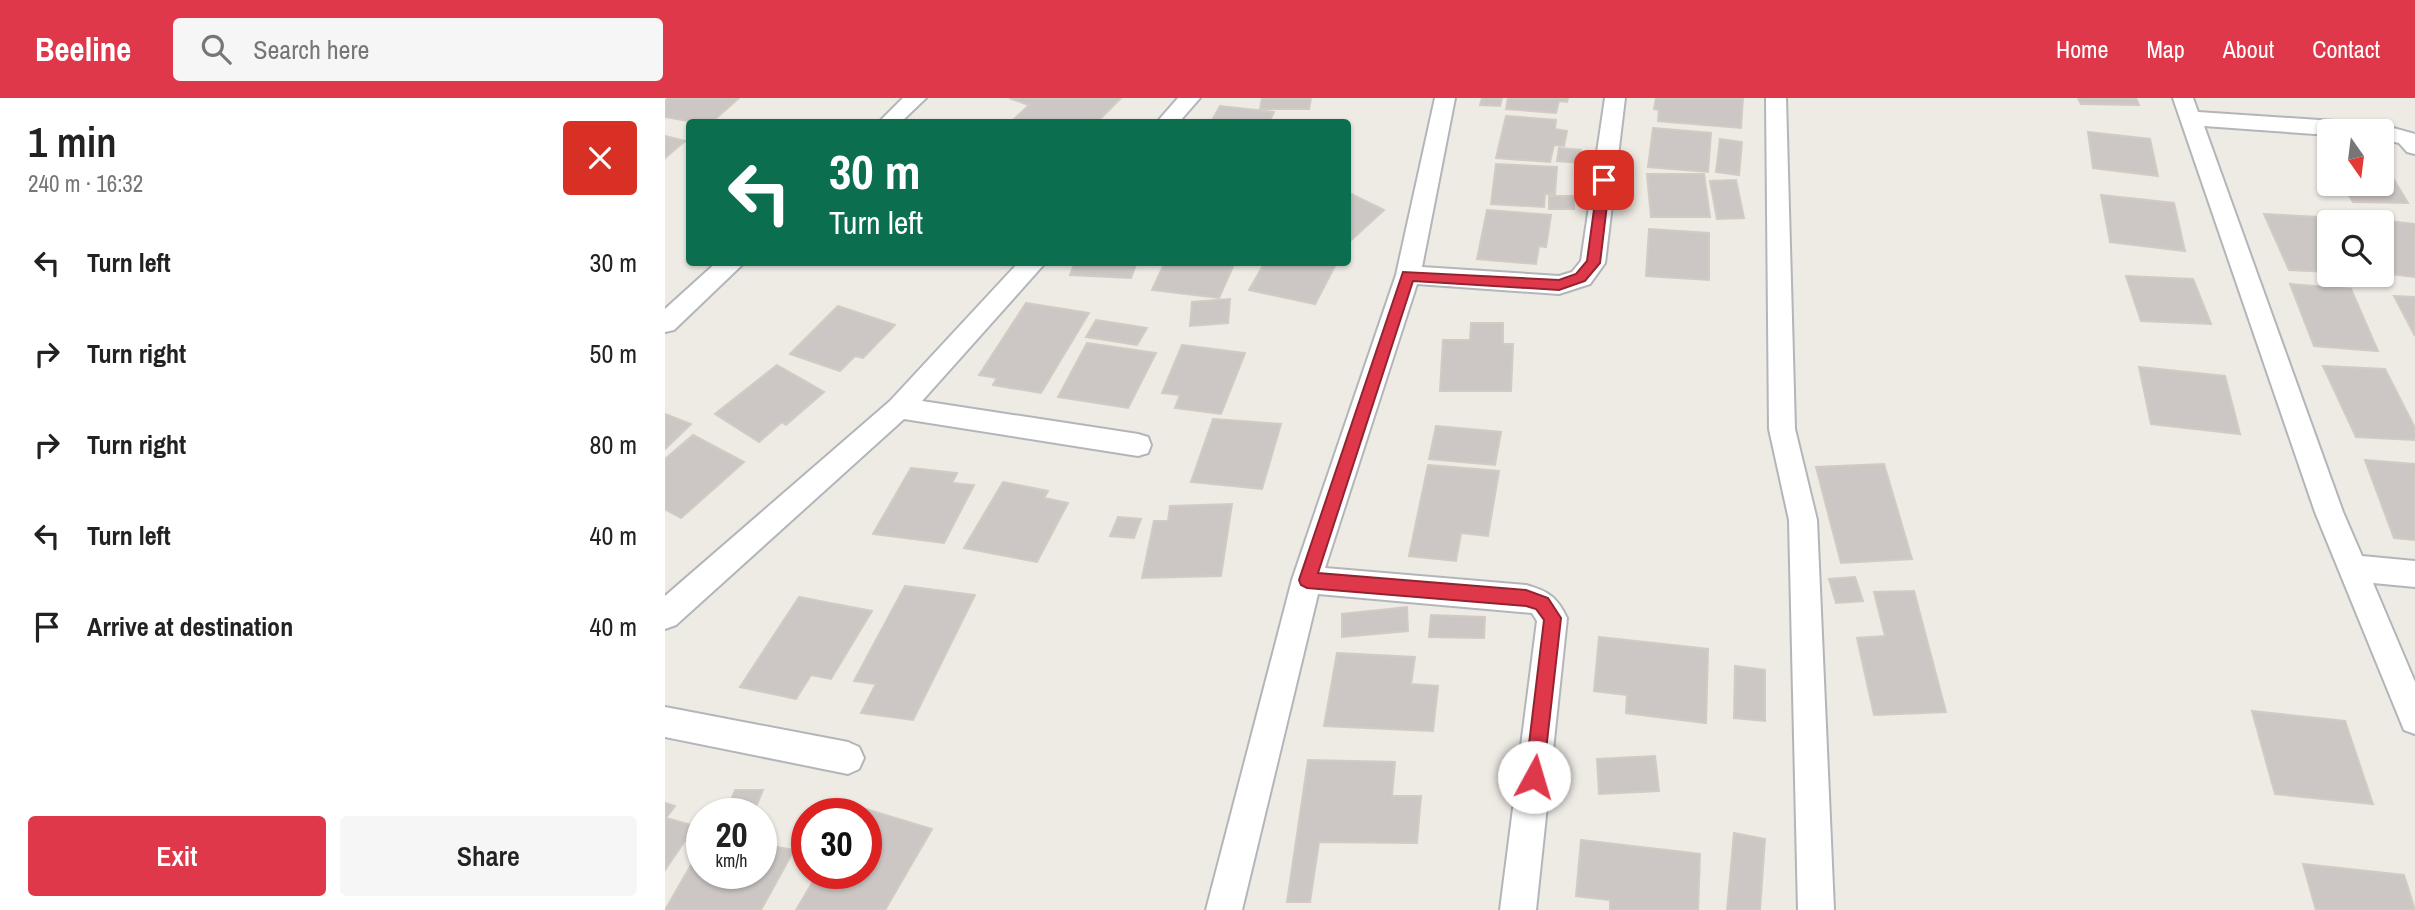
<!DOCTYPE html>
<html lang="en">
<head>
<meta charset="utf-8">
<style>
  body { margin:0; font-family:"Archivo Narrow",sans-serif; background:#f6f6f6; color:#222; height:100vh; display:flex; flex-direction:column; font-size:26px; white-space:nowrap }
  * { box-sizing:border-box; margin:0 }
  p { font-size:23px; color:#767676 }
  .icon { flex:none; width:38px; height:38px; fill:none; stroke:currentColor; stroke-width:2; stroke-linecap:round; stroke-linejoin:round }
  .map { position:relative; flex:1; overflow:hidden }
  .panel { display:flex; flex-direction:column; background:#fff; width:665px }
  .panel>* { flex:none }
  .top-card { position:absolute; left:21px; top:21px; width:665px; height:147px; border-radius:7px; box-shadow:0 2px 5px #0004; background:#0b6e4f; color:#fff; overflow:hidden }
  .needle { width:46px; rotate:166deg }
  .fabs { position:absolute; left:1652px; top:21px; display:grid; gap:14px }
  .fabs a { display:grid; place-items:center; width:77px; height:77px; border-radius:7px; background:#fff; box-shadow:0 2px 5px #0004; font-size:35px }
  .speed { position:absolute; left:21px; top:700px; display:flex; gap:14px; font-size:35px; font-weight:700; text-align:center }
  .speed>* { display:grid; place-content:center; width:91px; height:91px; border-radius:50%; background:#fff; box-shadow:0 2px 5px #0004; line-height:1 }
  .speed small { font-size:18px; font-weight:400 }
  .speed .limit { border:10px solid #d22; background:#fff; color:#111 }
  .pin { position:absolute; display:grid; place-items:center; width:60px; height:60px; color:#fff; margin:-30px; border-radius:14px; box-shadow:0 4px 10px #0006 }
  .me { position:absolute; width:77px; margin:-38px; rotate:6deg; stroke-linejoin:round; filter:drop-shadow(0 0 5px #0008) }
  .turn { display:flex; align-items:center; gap:24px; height:147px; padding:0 28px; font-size:32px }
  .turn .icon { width:91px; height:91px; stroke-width:2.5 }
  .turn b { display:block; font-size:49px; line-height:60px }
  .round { display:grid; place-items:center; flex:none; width:74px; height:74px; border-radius:7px; background:#f6f6f6 }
  .headline { display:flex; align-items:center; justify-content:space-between; height:119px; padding:0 28px }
  h1 { font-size:42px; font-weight:600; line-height:52px }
  .action { display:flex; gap:14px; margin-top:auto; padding:14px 28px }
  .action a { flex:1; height:80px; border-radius:7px; background:#e0384b; color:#fff; font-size:28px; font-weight:600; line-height:80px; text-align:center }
  .action a+a { background:#f6f6f6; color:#222 }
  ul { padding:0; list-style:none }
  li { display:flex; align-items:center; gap:21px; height:91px; padding:0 28px }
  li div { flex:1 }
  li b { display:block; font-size:26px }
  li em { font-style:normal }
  header { display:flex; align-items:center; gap:42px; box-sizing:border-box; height:98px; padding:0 35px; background:#e0384b; color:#fff }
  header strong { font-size:33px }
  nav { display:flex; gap:38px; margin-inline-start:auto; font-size:24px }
  .search { width:490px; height:63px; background:#f6f6f6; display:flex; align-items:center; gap:18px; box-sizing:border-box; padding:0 24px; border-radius:7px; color:#767676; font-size:26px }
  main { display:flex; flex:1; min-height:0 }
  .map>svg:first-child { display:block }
  .building { fill:#ccc7c4; stroke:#d2cbc3; stroke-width:2 }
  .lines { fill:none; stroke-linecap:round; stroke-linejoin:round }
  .minor-casing { stroke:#b2b6b9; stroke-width:4 }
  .minor { fill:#fff; fill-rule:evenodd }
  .route { fill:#e0384b; stroke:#922431; stroke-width:2 }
</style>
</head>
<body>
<header>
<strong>Beeline</strong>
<div class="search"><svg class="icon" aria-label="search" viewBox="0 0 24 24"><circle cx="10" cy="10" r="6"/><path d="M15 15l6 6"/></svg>Search here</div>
<nav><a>Home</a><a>Map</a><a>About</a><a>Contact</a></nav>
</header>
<main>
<section class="panel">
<div class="headline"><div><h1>1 min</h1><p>240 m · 16:32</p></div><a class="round" style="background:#d93025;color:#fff"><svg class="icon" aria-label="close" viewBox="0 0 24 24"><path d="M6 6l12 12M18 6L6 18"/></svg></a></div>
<ul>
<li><svg class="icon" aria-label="left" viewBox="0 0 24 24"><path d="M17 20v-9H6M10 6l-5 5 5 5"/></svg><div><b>Turn left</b></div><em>30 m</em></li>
<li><svg class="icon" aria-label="right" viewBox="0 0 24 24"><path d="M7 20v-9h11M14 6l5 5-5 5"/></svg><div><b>Turn right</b></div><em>50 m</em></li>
<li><svg class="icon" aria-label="right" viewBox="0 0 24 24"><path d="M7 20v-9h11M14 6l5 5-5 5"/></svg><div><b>Turn right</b></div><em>80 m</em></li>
<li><svg class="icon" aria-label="left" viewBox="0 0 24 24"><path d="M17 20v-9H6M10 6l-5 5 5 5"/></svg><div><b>Turn left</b></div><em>40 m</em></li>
<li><svg class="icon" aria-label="arrive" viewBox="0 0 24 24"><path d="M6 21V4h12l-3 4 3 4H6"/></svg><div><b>Arrive at destination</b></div><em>40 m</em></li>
</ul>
<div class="action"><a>Exit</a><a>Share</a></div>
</section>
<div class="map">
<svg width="1750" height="812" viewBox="0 0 1750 812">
  <rect width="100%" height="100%" fill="#eeeae4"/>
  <g class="building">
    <path d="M3,0H74L47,24H29L0,19V3Z"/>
    <path d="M344,0H456L432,24H346L364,7Z"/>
    <path d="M597,0H646L644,11H595Z"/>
    <path d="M817,0H837L835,8L815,7Z"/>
    <path d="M843,0H903L902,4L894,3L891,15L841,11Z"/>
    <path d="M991,0H1078L1076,30L993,23L994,12L989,11Z"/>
    <path d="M1413,0H1471L1474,7L1416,6Z"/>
    <path d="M555,8L609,14L604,24H546Z"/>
    <path d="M841,18L891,22L890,31L902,33L899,48L889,47L885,64L831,60Z"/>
    <path d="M988,30L1046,35L1043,74L983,69Z"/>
    <path d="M1423,34L1485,41L1493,78L1428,70Z"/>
    <path d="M0,38L20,43L0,60Z"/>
    <path d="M1055,41L1077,44L1074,77L1051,74Z"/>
    <path d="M894,50L916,52L915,65L892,63Z"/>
    <path d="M1717,62L1743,105L1688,104L1677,86H1717Z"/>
    <path d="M831,66L892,69L890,96H880L879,109L826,106Z"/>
    <path d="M982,76H1039L1045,119H986Z"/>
    <path d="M1071,82L1079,120L1052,121L1045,83Z"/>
    <path d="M682,94L719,112L682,146Z"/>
    <path d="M1436,97L1509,105L1520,153L1445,144Z"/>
    <rect x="884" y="98" width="25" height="13"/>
    <path d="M822,112L886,117L881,149L874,148L871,166L812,161Z"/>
    <path d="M1599,116L1655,119L1664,138V174L1624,172Z"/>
    <path d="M1695,120L1750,126V179L1717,175V124H1696Z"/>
    <path d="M984,131L1044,135V182L981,178Z"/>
    <path d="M410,164H472L466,180L405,177Z"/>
    <path d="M500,164H570L554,200L487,192Z"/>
    <path d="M600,164H672L650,206L584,192Z"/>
    <path d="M1461,178L1528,181L1546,226L1476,223Z"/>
    <path d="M1625,186L1686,191L1713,253L1649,248Z"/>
    <path d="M1729,198L1750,199V238Z"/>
    <path d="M565,201L563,225L525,228L527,204Z"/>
    <path d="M361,205L424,215L376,295L328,287L332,280L314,277Z"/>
    <path d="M173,208L230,227L198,260L190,258L175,273L125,256Z"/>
    <path d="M431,222L482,230L472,247L421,239Z"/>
    <path d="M806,225H838V246H848L846,293H775L778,242H805Z"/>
    <path d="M422,245L491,255L463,310L393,299Z"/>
    <path d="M517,247L580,255L556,316L510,310L515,297L497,295Z"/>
    <path d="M112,267L159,294L121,327L117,324L94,344L50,316Z"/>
    <path d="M1658,268L1720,271L1750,330V342L1691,339Z"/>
    <path d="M1474,269L1560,278L1575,336L1486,326Z"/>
    <path d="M0,316L26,326L0,351Z"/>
    <path d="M548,321L616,326L597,391L526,384Z"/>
    <path d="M771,328L836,334L830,367L764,361Z"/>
    <path d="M28,337L79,364L16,420L0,411V361Z"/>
    <path d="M1700,362L1750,366V442L1729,440Z"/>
    <path d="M1219,366L1247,461L1176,465L1151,369Z"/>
    <path d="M763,367L834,373L823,438L796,435L791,463L744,458Z"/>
    <path d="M246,370L292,375L287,385L309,387L279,445L208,436Z"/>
    <path d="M338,384L383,393L379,400L403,405L372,464L299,450Z"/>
    <path d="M567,406L556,478L477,480L489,423H503L505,408Z"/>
    <path d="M453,419L476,421L469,440L445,438Z"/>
    <path d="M1190,479L1198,503L1171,505L1164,481Z"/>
    <path d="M240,488L310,497L248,622L196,615L211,586L189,583Z"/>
    <path d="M1249,493L1281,614L1209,617L1192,540L1220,538L1209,494Z"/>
    <path d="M134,499L207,513L166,581L146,577L131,601L75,589Z"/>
    <path d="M742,509L743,533L677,539V516Z"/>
    <path d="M766,517L820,519L819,540L764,539Z"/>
    <path d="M934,539L1043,551L1041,625L961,615L962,597L929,593Z"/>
    <path d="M672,555L750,559L746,586L773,588L768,633L659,628Z"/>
    <path d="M1070,568L1100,572V623L1069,620Z"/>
    <path d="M1587,613L1680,623L1708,706L1610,696Z"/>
    <path d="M990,658L994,693L934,696L932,661Z"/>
    <path d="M643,662L730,664L727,698H756L752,745L654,744L645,804H622Z"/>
    <path d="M70,692H98L88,716H60Z"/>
    <path d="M0,705L10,708L1,720L30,728L0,772Z"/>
    <path d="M194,709L267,731L220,812H131L153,775H201V716H190Z"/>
    <path d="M96,732L109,734L101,747L129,752L96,812H0L37,748V775H96Z"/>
    <path d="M1069,735L1100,741L1095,812H1062Z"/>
    <path d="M916,742L1035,756L1033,812H945V802L911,798Z"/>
    <path d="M1638,766L1739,777L1750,812H1651Z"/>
  </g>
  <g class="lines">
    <g class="minor-casing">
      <g id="minor">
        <path d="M238,0H261L236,24H214Z"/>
        <path d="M513,0H535L514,24H492Z"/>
        <path d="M770,0H790L757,169L894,178L907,174L916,163L940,0H960L940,165L925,186L894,196L752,186L660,470L861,487C883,493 892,499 902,520L871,812H835L872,523L867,515L653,496L577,812H541L627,482L731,177Z"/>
        <path d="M1101,0H1121L1130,331L1152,422L1169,812H1133L1124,422L1104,331Z"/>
        <path d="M1508,0H1528L1533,14L1714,26L1750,36V56L1742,54L1734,45L1717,41V33H1664V37L1539,28L1678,414L1697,458L1750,463V489L1708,485L1750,584V636L1739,632L1650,414Z"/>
        <path d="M52,164H80L9,232L0,234V211Z"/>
        <path d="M354,164H381L257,303L473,336L483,339L486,347L483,355L473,358L239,321L11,527L0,531V498L225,303Z"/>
        <path d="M0,609L183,644L194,649L199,660L194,671L183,676L0,639Z"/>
      </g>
    </g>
    <use href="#minor" class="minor"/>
  </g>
  <path class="route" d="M939,78L945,82L935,165L920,183L894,192L748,183L653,475L861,492L883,500L896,520L878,679L875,686L869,688L862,686L860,679L879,522L871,511L861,508L642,490L636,487L634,482L738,174L894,182L911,176L922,163L933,82Z"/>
</svg>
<div class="fabs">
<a><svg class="needle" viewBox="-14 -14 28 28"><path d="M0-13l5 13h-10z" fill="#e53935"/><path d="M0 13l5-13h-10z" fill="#767676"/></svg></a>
<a><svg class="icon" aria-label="search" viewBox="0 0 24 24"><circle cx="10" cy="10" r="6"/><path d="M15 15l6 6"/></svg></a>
</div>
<div class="speed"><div>20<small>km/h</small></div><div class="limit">30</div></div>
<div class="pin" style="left:939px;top:82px;background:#d93025"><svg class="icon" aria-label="arrive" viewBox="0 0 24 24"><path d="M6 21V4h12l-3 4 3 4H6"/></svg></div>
<svg class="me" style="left:869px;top:679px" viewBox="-20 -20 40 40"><circle r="19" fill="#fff"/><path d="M0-13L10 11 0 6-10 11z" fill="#e0384b"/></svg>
<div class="top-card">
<div class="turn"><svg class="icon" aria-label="left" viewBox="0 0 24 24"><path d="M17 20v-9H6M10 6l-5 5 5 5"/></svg><div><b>30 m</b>Turn left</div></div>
</div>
</div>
</main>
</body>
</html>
